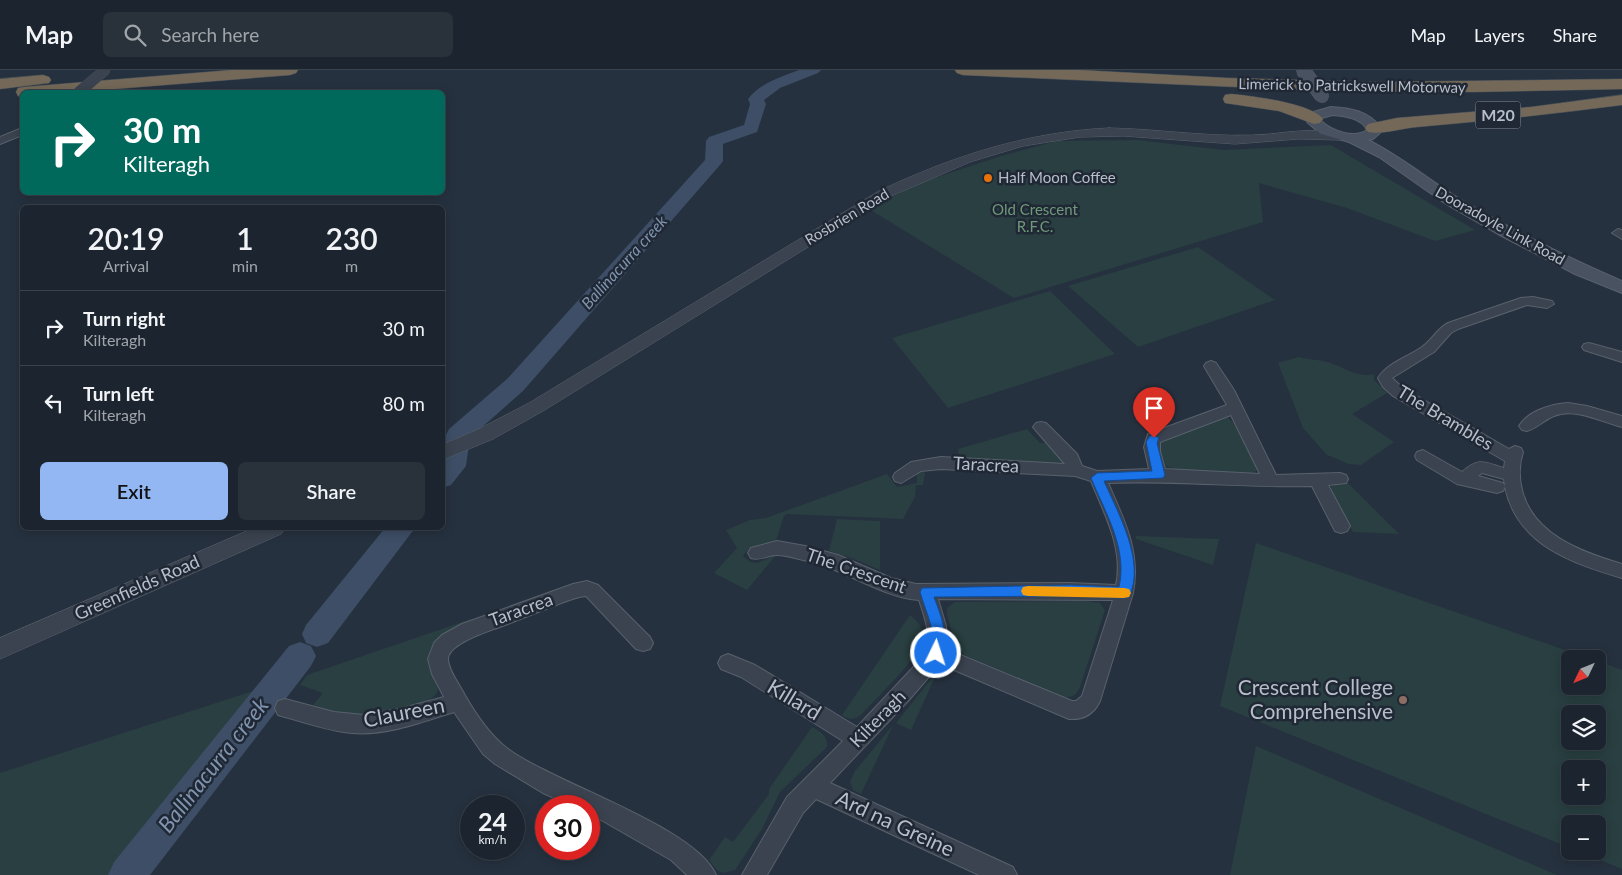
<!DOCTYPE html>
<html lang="en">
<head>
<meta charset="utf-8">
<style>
  body { margin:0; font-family:Lato,sans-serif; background:#29313b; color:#f1f3f6; height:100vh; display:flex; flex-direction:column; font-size:19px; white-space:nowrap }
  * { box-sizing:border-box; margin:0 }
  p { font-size:16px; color:#a0a5aa }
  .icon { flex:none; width:28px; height:28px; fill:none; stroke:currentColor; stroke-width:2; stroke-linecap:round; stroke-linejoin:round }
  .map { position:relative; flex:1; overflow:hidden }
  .details { position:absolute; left:20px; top:135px; width:425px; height:325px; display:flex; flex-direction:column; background:#1c252f; border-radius:8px; box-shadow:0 2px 12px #0003,0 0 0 1px #3a424b }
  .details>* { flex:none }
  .banner { position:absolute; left:20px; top:20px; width:425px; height:105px; border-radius:8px; box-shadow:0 2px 12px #0003,0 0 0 1px #3a424b; background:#00695c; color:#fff; overflow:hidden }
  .needle { width:32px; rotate:227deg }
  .tools { position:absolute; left:1561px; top:580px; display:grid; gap:10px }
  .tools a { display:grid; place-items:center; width:45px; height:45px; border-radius:8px; background:#1c252f; box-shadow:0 2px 12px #0003,0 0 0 1px #3a424b; font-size:25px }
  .speed { position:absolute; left:460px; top:725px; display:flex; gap:10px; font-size:25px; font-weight:700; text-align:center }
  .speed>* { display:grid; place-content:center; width:65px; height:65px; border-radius:50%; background:#1c252f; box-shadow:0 2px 12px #0003,0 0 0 1px #3a424b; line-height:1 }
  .speed small { font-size:12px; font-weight:400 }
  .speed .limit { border:8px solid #d22; background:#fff; color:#111 }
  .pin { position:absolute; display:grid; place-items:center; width:42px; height:42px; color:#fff; margin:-51px -21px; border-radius:50% 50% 50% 0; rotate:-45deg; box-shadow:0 0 5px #0007 }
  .pin .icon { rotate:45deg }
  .me { position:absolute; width:55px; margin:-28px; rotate:4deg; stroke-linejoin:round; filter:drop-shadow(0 0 4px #0008) }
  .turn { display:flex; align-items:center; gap:18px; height:105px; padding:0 20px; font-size:22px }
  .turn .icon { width:65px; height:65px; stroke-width:2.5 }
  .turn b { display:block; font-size:35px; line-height:42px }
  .eta { display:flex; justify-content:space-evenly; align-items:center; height:85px; text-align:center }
  .eta b { font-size:30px; font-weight:600; line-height:35px }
  .cta { display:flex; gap:10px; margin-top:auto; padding:10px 20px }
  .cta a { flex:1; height:58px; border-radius:8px; background:#92b7f3; color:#111; font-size:20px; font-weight:600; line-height:58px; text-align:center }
  .cta a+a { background:#29313b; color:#f1f3f6 }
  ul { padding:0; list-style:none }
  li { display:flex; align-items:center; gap:15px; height:75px; padding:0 20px; border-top:1px solid #3a424b }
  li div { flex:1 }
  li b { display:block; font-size:19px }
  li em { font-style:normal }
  header { display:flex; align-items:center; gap:30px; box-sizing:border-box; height:70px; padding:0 25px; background:#1c252f; border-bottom:1px solid #3a424b }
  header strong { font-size:24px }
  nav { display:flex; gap:28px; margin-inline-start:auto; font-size:18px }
  .search { width:350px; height:45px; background:#29313b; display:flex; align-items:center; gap:12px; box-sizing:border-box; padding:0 18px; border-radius:8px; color:#a0a5aa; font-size:19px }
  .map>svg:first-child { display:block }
  .green { fill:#293f41; fill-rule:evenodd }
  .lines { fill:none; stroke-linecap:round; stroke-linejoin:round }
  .river { fill:#3d4e66; fill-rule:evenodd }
  .minor-casing { stroke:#58616c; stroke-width:2 }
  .tertiary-casing { stroke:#58616c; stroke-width:1 }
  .secondary-casing { stroke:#58616c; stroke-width:2 }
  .motorway-casing { stroke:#454e59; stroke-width:1 }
  .minor { fill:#3a434f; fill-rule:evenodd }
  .tertiary { fill:#3a434f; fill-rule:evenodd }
  .secondary { fill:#495261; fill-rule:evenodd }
  .motorway { fill:#746958; fill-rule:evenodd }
  .minor-bridge-casing { stroke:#58616c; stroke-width:11; stroke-linecap:butt }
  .secondary-bridge-casing { stroke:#58616c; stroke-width:15; stroke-linecap:butt }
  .minor-bridge { stroke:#3a434f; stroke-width:11 }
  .secondary-bridge { stroke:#495261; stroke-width:14 }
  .route { fill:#1a73e8; stroke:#114b97 }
  .slow { fill:#f59e0b }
  .food-dot { fill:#e8710a; stroke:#1f2834; stroke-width:2 }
  .education-dot { fill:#8d6e63; stroke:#1f2834; stroke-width:2 }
  .labels { text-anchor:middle; stroke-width:5; stroke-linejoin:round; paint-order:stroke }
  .far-street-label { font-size:15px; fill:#b7bec9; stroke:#1f2834 }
  .far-poi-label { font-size:15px; fill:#b7bec9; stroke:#1f2834; text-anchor:start }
  .far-park-label { font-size:15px; fill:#6f9979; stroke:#1f2834 }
  .shield { fill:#1f2834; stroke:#89919c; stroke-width:1 }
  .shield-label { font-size:16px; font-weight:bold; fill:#b7bec9 }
  .far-water-label { font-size:16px; font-style:italic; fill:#8094af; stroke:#1f2834 }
  .street-label { font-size:18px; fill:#b7bec9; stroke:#1f2834 }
  .near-poi-label { font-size:21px; fill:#b7bec9; stroke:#1f2834; text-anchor:end }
  .near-street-label { font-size:21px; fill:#b7bec9; stroke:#1f2834 }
  .near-water-label { font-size:22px; font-style:italic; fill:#8094af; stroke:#1f2834 }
</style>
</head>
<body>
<header>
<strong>Map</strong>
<div class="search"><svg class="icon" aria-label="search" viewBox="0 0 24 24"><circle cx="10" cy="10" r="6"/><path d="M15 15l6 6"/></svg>Search here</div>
<nav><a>Map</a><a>Layers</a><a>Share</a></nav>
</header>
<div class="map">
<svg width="1622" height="805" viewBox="0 0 1622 805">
  <rect width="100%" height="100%" fill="#26313f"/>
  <g class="green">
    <path d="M1137,70L1224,80L1331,75L1475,160L1435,171L1347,138L1259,113L1263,152L1014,228L869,139L881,132L928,110L1001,86L1057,71Z"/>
    <path d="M1198,177L1275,230L1138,277L1068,216Z"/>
    <path d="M1050,221L1115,284L948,338L892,268Z"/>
    <path d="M1299,287C1309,290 1315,289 1323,291C1340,294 1356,309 1374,304V310L1387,323L1352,344L1394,372L1361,395L1349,394L1327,385L1303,358L1278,293Z"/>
    <path d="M1221,347L1228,348L1234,353L1259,397L1254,403L1178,400L1166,396L1160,380L1161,372Z"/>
    <path d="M1027,359L1040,373H1047L1064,392L1058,394L960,390L958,379Z"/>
    <path d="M921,400L925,403L923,415H916L915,427L903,449L787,444L784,446L775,474C763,474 750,475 743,486L750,492L757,493L776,485L747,520L714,503L737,478L726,460L750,450L766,448L887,404L897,417L917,413V404Z"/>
    <path d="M1348,413L1399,464L1353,462L1330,418L1334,414Z"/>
    <path d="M837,449L880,451V500L849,487L829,481Z"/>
    <path d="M1136,466L1219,469L1213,495L1136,469Z"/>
    <path d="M1256,473L1591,589H1570V616H1598V591L1622,600V799L1579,781H1598V754H1570V778L1220,636ZM1570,644H1598V671H1570ZM1570,699H1598V726H1570Z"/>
    <path d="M1085,531L1100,533L1105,540L1080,617C1076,625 1074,627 1065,627L962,584L955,576L947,544V538L955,532Z"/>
    <path d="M910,545C917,551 924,558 924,568C922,585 875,629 862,644C855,650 849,650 842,645Z"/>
    <path d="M471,549L473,551C458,559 424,570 429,592C431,601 435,610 438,619C437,636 377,647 362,647C346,646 328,639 313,635L323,623L300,615L307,605Z"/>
    <path d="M935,604L936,605L911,660L896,653Z"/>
    <path d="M302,605L146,805H0V703Z"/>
    <path d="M893,655L861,724L853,720L850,712L855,701Z"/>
    <path d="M812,657C821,662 828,666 827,677L780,722L762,759L735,800L723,803L717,800L709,790L725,767L733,772L769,724V719Z"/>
    <path d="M1256,676L1557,805H1230Z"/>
  </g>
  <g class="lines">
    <g class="river">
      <path d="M799,0H821L818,3L780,18L764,30L766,34L757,62L723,74V91L720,95L523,321L470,368L466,396L451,415L442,418C442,399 439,376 449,359L507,309L705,90L706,71L709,67L744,55L750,34L748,29C760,13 781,7 799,0Z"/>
      <path d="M385,458H415L328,573L317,577L306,573L302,564L306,555Z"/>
      <path d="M300,572L311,576L316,586L311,596L150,805H108L114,792L289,576Z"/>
    </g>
    <g class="minor-casing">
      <g id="minor">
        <path d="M22,58V65L0,74V67Z"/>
        <path d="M1618,159L1622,160V169L1612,163Z"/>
        <path d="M1533,227L1552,231L1554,234L1547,238L1527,235L1458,259L1451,263L1434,282L1392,308L1403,318L1509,379L1515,376L1521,378L1523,382C1519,394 1519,408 1522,420C1533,465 1582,482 1622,494V508C1572,493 1517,475 1505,417L1503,421L1497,423L1457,414L1417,390L1415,386L1417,382L1423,380L1462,402C1479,387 1484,392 1504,398L1505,391L1393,326L1383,317L1378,308C1387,293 1408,287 1422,277C1432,270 1437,259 1448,253L1521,228ZM1482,403L1504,409L1505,416L1503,413L1478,406Z"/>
        <path d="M1589,273L1622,282V292L1584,280L1582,277L1584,274Z"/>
        <path d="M1211,291L1216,293L1234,320L1276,405L1340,403L1346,405L1348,409L1346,413L1328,415L1350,456L1347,461L1341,463L1335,461L1312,416C1244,418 1176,410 1108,413C1124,449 1141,482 1133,523L1100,631C1094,644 1083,650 1069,649L940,594L908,631L830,713L1013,797L1017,805H979L816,729L803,743L767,805H742L787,727L843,671L741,607L721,599L718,593L721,587L728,584L755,595L857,657L922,588C934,569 925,549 919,530C882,528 842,497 803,490C795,488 785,485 777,485C767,485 761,491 751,488L748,483L751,478L777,471L805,476L838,485L891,508L916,514L1070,513L1116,515C1124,479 1104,443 1091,411L1075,406L941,399L921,401L901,413L895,411L893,407L895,403L911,392L941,387L1065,394L1033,357L1036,353L1041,352L1046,353L1077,384L1082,396L1097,401L1149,399L1144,377L1148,364L1227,335L1204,296L1206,293ZM1231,345L1260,404L1165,399L1160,381V372ZM938,529L1113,530L1082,626L1076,631H1072L946,579V556Z"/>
        <path d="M1568,333L1587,336L1622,346V357C1602,352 1574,337 1554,346C1544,350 1537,358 1527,361L1522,360L1519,356C1528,341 1551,334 1568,333Z"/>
        <path d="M587,511L598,515L650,567L653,573L650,579L643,581L636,579L586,526C575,527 564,532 554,536C535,543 516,551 497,558C486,562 448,574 448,589C448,599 457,611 462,620C473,640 489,665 508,679C554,713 696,757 716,805H687L671,790L589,743V736H573L543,723L495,694L483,684L454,642C421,652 387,666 352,663C329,661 307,653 285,647L278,645L275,638L278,631L285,629L334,642L364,645L399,639L444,627L432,604L428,589L434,573L442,565L462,554L573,514Z"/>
      </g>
    </g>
    <g class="tertiary-casing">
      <g id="tertiary">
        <path d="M1109,58C1163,59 1217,69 1271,64C1285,62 1338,56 1346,66L1340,70L1298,69L1235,74L1124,66L1080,67L1023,76L970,92L889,127L543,341L493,369L442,390V375L479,359L529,333L879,121C953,86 1027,62 1109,58Z"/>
        <path d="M254,458H285L281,464L0,589V568Z"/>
      </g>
    </g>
    <g class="secondary-casing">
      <path id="secondary" d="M1331,37C1350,38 1369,41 1381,58V62L1373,69L1368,70C1400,86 1428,109 1458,128C1510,159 1566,187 1622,211V223L1575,204L1498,164L1446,134L1379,87L1349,72L1321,64L1307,52L1310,43ZM1332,45C1344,46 1362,48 1367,60C1354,69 1332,61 1321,51L1322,48Z"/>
    </g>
    <g class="motorway-casing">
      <g id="motorway">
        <path d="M232,0H298L296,3L290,5L77,22H22V27L18,26L16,22L18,18L24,17Z"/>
        <path d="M955,0H1079L1228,8L1376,12L1622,9V19L1474,22L1326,21L963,5L957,3Z"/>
        <path d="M43,5L49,7L51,10L49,13L0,19V9Z"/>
        <path d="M1231,24C1251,26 1311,33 1323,49L1320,53L1314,54L1279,41L1225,33L1223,29L1225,25Z"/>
        <path d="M1622,25V35C1554,44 1485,51 1417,57C1403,58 1380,65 1368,62L1365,58L1368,54L1397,48L1531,37Z"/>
      </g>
    </g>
    <use href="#minor" class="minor"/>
    <use href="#tertiary" class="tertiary"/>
    <use href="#secondary" class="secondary"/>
    <use href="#motorway" class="motorway"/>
    <g class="minor-bridge-casing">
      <path id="minor-bridge" d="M79,22L105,0"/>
    </g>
    <g class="secondary-bridge-casing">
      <path id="secondary-bridge" d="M1303,0L1322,26"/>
    </g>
    <use href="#minor-bridge" class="minor-bridge"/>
    <use href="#secondary-bridge" class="secondary-bridge"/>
  </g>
  <path class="route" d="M1154,365L1159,368L1157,373L1165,405L1163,408L1104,411C1118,443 1146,492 1129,527L1124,528L1070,526L934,527C941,546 950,567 941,587L936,589L931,587C927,578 933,566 931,556C928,544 923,533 920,522L922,518L1070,515L1119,517C1128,479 1105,442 1091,408L1097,403L1152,401L1146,372L1150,366Z"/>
  <path class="slow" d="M1028,516L1124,518L1129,519L1131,523L1129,527L1124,528L1028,526L1023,525L1021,521L1023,517Z"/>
  <circle class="food-dot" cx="988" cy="108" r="5"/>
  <circle class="education-dot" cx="1403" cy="630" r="5"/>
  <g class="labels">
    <g class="far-street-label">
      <text transform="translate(1352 16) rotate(1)" y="5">Limerick to Patrickswell Motorway</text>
      <text transform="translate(847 147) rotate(-31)" y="5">Rosbrien Road</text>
      <text transform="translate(1500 156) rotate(29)" y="5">Dooradoyle Link Road</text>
    </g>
    <g class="far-poi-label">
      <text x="998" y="113">Half Moon Coffee</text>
    </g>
    <g class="far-park-label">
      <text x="1035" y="145">Old Crescent<tspan x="1035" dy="17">R.F.C.</tspan></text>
    </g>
    <rect class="shield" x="1475.5" y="31.5" width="45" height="27" rx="4"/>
    <g class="shield-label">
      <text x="1498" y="51">M20</text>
    </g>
    <g class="far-water-label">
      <text transform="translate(624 192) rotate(-48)" y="6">Ballinacurra creek</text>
    </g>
    <g class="street-label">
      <text transform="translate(1445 348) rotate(31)" y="6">The Brambles</text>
      <text transform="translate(986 395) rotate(3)" y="6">Taracrea</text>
      <text transform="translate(856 501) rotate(19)" y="6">The Crescent</text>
      <text transform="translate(137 518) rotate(-24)" y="6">Greenfields Road</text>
      <text transform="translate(521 540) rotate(-20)" y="6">Taracrea</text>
      <text transform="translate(878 649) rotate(-46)" y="6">Kilteragh</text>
    </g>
    <g class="near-poi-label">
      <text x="1393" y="625">Crescent College<tspan x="1393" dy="24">Comprehensive</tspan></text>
    </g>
    <g class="near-street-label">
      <text transform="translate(794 630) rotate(31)" y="7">Killard</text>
      <text transform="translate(404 643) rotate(-11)" y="7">Claureen</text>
      <text transform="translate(895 754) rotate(25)" y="7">Ard na Greine</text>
    </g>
    <g class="near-water-label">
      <text transform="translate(213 695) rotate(-52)" y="8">Ballinacurra creek</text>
    </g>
  </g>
</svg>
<div class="tools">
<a><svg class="needle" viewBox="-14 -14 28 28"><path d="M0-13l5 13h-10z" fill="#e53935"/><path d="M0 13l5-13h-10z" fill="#a0a5aa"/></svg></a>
<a><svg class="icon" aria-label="layers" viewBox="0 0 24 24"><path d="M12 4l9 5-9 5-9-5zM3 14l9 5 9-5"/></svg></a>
<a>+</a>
<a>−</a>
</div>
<div class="speed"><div>24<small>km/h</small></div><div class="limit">30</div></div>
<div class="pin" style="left:1154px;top:368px;background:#d93025"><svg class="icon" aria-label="arrive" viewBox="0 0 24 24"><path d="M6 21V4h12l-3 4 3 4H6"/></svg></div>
<svg class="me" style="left:936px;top:583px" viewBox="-20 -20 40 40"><circle r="17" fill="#1a73e8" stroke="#fff" stroke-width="3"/><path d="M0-11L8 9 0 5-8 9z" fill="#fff"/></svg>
<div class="banner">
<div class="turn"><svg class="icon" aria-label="right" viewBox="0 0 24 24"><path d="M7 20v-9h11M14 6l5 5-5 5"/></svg><div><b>30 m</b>Kilteragh</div></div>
</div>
<section class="details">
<div class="eta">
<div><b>20:19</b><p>Arrival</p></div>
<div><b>1</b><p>min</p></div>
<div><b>230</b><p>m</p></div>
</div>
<ul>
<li><svg class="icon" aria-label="right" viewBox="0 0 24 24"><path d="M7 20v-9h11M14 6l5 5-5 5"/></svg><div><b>Turn right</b><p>Kilteragh</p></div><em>30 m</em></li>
<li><svg class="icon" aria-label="left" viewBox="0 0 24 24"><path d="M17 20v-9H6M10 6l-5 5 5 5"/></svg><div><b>Turn left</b><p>Kilteragh</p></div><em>80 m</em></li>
</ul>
<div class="cta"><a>Exit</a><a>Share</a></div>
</section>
</div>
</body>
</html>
